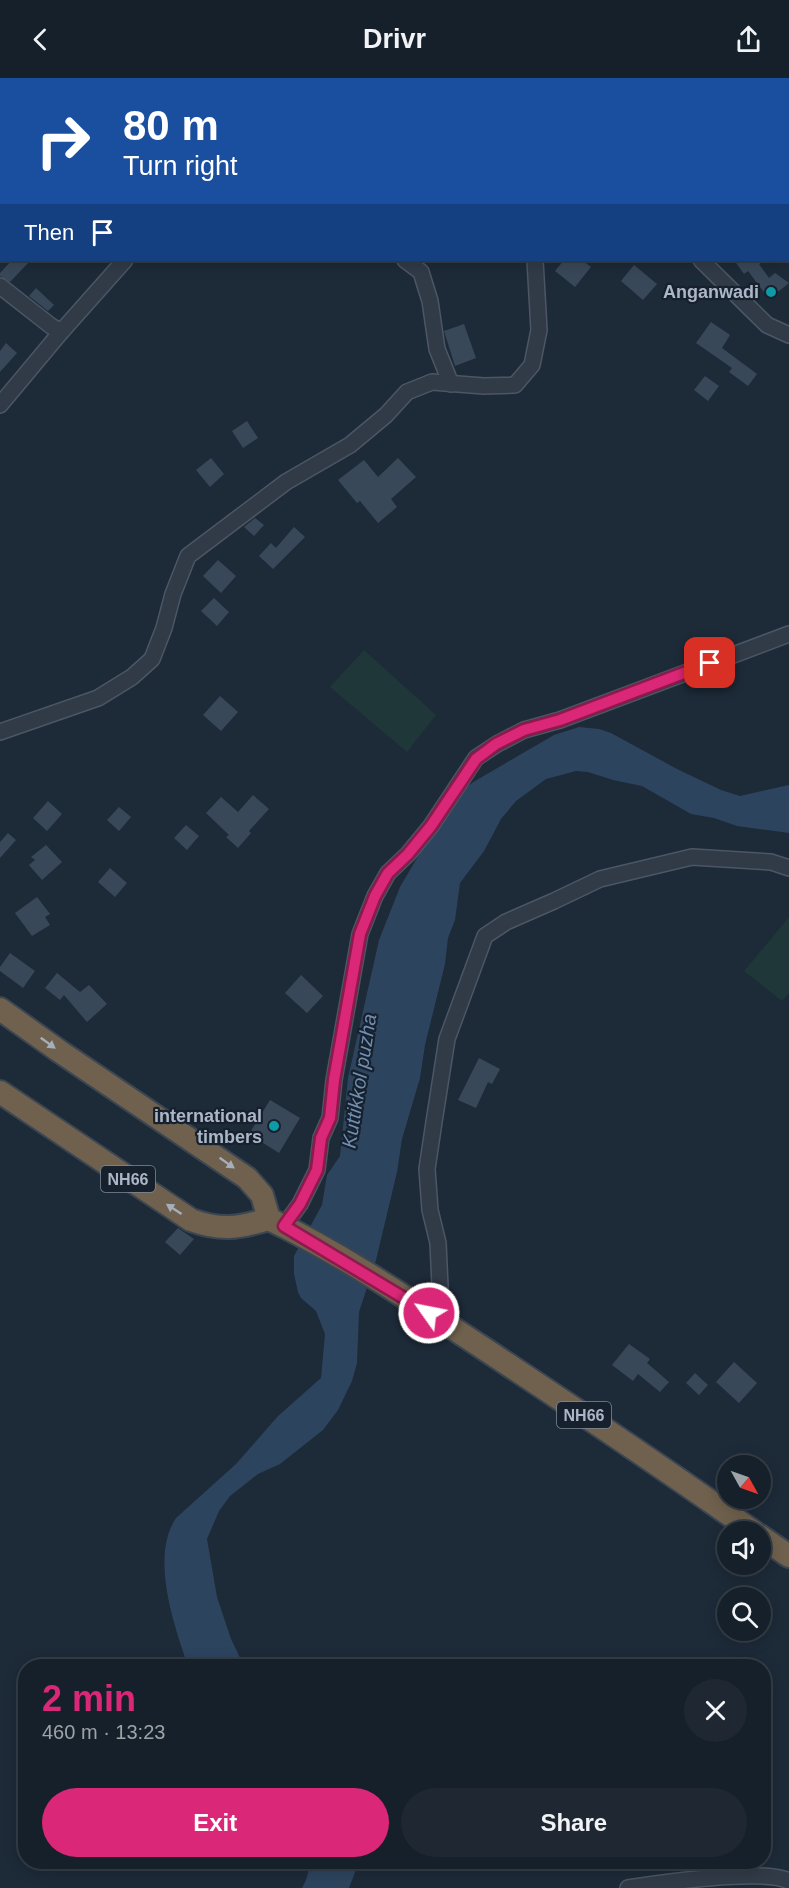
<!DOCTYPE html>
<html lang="en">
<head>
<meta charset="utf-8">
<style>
  body { margin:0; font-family:Helvetica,sans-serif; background:#1f2832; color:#f1f3f6; height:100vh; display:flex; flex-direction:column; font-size:22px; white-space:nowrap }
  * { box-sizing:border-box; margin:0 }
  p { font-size:20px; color:#9ea3a8 }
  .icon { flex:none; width:33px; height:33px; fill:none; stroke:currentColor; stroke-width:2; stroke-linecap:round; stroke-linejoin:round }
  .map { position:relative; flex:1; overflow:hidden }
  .drawer { position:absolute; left:18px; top:1581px; width:753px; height:210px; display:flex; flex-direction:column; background:#16202a; border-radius:24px; box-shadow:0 3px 15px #0003,0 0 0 2px #353e47 }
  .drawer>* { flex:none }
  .guide { position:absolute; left:0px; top:0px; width:789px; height:183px; box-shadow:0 3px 15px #0003,0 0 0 2px #353e47; background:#1a4fa0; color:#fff; overflow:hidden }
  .needle { width:39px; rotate:130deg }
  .tools { position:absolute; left:717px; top:1377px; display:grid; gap:12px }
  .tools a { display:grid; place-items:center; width:54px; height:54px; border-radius:50%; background:#16202a; box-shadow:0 3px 15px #0003,0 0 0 2px #353e47; font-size:30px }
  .pin { position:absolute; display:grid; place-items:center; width:51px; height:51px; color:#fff; margin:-26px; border-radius:12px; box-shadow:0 3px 9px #0006 }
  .me { position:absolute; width:66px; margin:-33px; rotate:303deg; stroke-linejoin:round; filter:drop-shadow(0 0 4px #0008) }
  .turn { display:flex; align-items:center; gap:21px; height:126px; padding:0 24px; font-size:27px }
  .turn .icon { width:78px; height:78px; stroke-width:2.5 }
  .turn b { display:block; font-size:42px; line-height:51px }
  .then { display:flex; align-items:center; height:57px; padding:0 24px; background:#0003; gap:12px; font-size:22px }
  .round { display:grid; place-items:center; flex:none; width:63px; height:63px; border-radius:32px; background:#1f2832 }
  .head { display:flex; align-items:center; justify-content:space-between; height:102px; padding:0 24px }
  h1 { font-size:36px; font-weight:800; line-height:45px; color:#db2777 }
  .cta { display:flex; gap:12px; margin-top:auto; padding:12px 24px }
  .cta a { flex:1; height:69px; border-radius:36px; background:#db2777; color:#fff; font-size:24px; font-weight:800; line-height:69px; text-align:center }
  .cta a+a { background:#1f2832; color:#f1f3f6 }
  header { display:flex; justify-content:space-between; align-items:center; height:78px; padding:0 24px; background:#16202a; font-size:27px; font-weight:800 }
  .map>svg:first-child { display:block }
  .green { fill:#1f3739 }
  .water { fill:#2d445f }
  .building { fill:#394859 }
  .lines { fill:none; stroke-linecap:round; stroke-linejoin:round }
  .minor-casing { stroke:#4c5664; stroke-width:18 }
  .highway-casing { stroke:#3c4653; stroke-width:26 }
  .minor { stroke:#313b48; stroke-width:15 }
  .highway { stroke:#6f614d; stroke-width:22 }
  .oneway { fill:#a5aeba }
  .route-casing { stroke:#8e194d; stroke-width:15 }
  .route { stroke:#db2777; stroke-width:10 }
  .culture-dot { fill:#0f9aa8; stroke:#17202d; stroke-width:2 }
  .labels { text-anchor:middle; stroke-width:4.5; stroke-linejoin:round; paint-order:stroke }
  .shield { fill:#17202d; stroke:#7f8998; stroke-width:1.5 }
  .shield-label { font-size:16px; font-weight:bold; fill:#abb6c6 }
  .poi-label { font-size:18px; font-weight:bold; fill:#abb6c6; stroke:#17202d; text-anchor:end }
  .water-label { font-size:20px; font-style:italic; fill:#6f8eb2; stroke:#17202d }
</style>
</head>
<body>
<header><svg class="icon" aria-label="back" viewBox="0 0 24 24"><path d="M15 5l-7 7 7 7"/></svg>Drivr<svg class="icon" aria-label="share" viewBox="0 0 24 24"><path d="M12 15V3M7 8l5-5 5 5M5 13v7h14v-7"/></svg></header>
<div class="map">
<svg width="789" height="1810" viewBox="0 0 789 1810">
  <rect width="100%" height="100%" fill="#1d2a38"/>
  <g class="green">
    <path d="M364,572L436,637L407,674L330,609Z"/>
    <path d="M789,839V915L782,923L744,893Z"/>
  </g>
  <g class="water">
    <path d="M579,649L599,651L611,655L677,691L721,712L740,718L789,707V755L737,748L714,740L691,736L642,708L613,702L588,694L576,693L546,701L516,723L501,741L484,773L460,805L455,842L448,860L445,886L425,967L420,1000L402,1061L397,1094L376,1182L359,1234L357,1285L352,1303L338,1332L323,1352L280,1386L258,1396L230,1418L219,1433L207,1461L217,1519L231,1561L244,1588H188C174,1547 150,1479 176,1440L236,1386L278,1338L321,1300L325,1256L316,1233L301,1220L298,1214L294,1196V1178L322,1127L327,1097L340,1078L348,1000L379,862L400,809L447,729L459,714L475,703L554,657Z"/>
    <path d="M311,1784H359L349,1810H302L306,1802Z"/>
  </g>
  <g class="building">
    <path d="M12,182H31L10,204L0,198V195Z"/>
    <path d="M564,182H582L591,189L575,209L555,193Z"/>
    <path d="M734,182H766L759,186L769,200L775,195L789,205L769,221L748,193L744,196Z"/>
    <path d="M634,187L657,206L643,222L621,203Z"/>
    <path d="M36,210L54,227L48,233L29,218Z"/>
    <path d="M711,244L730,257L722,270L757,296L748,308L729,294L732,290L696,265Z"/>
    <path d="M464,246L476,280L455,288L444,253Z"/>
    <path d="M6,265L17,275L0,294V273Z"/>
    <path d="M705,298L719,308L708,323L694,312Z"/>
    <path d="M247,343L258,360L243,370L232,353Z"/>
    <path d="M211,380L224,396L210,409L196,392Z"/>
    <path d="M398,380L416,399L391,421L397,429L378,445L360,423L357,425L338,402L364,382L378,399Z"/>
    <path d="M255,440L264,447L254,458L244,449Z"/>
    <path d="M294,449L305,459L273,491L259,478L271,465L276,470Z"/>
    <path d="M218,482L236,498L221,515L203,498Z"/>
    <path d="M214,520L229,534L217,548L201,533Z"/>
    <path d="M220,618L238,634L221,653L203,637Z"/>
    <path d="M253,717L269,731L249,753L251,755L238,770L226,759L229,757L206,735L221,719L238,734Z"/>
    <path d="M48,723L62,736L47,753L33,740Z"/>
    <path d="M119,729L131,739L119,753L107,742Z"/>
    <path d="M186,747L199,758L187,772L174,760Z"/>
    <path d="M8,755L16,762L0,780V764Z"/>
    <path d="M46,767L62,784L42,802L29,787L35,782L31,779Z"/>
    <path d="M110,790L127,805L115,819L98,804Z"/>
    <path d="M37,819L50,836L45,839L50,847L32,858L15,835Z"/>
    <path d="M10,875L35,893L23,910L0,893V889Z"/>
    <path d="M57,895L80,914L89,907L107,926L87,944L64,917L60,922L45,910Z"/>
    <path d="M301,897L323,918L307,935L285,915Z"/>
    <path d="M479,980L500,991L492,1006L488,1004L476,1030L458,1022Z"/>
    <path d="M270,1022L300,1040L279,1075L249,1056Z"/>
    <path d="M178,1150L194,1161L180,1177L165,1164Z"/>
    <path d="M629,1266L650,1281L647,1285L669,1304L660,1314L638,1296L633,1303L612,1287Z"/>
    <path d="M734,1284L757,1305L739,1325L716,1304Z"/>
    <path d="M695,1295L708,1307L699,1317L686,1305Z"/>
  </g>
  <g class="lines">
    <g class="minor-casing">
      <g id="minor">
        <path d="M260,2L262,0"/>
        <path d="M405,182L421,194L430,223L437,271L451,306"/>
        <path d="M701,182L767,247L789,257"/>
        <path d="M0,208L51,248L61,254"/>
        <path d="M0,327L61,254L125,182"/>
        <path d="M0,654L98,620L132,599L152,581L164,550L173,516L188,478L286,404L350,367L386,337L407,314L432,304L484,308L515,307L532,287L539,252L535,182"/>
        <path d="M284,1148L300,1126L317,1092L321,1060L330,1040L334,1002L360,856L375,818L388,795L408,776L431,748L476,680L497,666L524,652L560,642L789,556"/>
        <path d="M429,1235L440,1208L438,1165L430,1132L427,1091L434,1044L447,961L485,858L506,844L554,823L600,801L692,779L771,784L789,790"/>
        <path d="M628,1810C660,1805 763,1790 789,1803"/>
      </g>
    </g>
    <g class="highway-casing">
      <g id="highway">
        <path d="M0,931L59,973L247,1100L262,1117L269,1141"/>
        <path d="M0,1014L191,1142C221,1153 238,1150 269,1141C344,1177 414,1225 483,1270C574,1330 665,1391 754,1454"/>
        <path d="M760,1458L789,1478"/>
      </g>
    </g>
    <use href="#minor" class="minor"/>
    <use href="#highway" class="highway"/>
  </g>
  <defs><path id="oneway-solid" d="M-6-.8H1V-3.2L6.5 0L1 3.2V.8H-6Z" transform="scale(1.5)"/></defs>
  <g class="oneway">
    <use href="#oneway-solid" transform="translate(48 965) rotate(36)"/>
    <use href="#oneway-solid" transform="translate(227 1085) rotate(35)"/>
    <use href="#oneway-solid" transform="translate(174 1131) rotate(-147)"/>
  </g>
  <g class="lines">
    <g class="route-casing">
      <path id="route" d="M429,1235L284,1148L300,1126L317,1092L321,1060L330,1040L334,1002L360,856L375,818L388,795L408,776L431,748L476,681L496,666L524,652L560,642L710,585"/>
    </g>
    <use href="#route" class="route"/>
  </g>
  <g class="culture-dot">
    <circle cx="771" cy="214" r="6"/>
    <circle cx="274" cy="1048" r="6"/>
  </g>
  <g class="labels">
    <g class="shield">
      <rect x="101" y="1088" width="54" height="26" rx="4.5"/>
      <rect x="557" y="1324" width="54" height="26" rx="4.5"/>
    </g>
    <g class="shield-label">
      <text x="128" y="1107">NH66</text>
      <text x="584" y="1343">NH66</text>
    </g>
    <g class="poi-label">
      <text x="759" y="220">Anganwadi</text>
      <text x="262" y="1044">international<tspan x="262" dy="21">timbers</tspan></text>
    </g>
    <g class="water-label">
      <text transform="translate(359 1003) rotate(-81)" y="7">Kuttikkol puzha</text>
    </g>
  </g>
</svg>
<div class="tools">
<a><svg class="needle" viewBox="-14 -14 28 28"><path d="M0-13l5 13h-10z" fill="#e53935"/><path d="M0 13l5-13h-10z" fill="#9ea3a8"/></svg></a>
<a><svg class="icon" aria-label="sound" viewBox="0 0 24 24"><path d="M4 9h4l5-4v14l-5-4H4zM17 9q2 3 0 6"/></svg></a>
<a><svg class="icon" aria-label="search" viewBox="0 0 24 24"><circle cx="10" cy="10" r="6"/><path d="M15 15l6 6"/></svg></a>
</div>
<div class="pin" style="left:710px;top:585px;background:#d93025"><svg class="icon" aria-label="arrive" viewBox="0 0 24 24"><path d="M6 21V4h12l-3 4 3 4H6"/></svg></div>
<svg class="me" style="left:429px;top:1235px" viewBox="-20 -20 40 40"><circle r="17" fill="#db2777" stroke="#fff" stroke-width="3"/><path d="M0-11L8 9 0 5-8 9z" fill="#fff"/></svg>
<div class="guide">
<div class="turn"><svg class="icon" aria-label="right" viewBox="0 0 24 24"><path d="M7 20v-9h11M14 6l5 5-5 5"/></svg><div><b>80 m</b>Turn right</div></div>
<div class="then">Then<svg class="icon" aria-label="arrive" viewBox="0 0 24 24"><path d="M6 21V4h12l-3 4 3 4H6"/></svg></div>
</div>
<section class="drawer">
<div class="head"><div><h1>2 min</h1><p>460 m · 13:23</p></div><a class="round"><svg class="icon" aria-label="close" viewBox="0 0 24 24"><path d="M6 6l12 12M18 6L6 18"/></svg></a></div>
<div class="cta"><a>Exit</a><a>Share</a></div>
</section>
</div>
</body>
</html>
